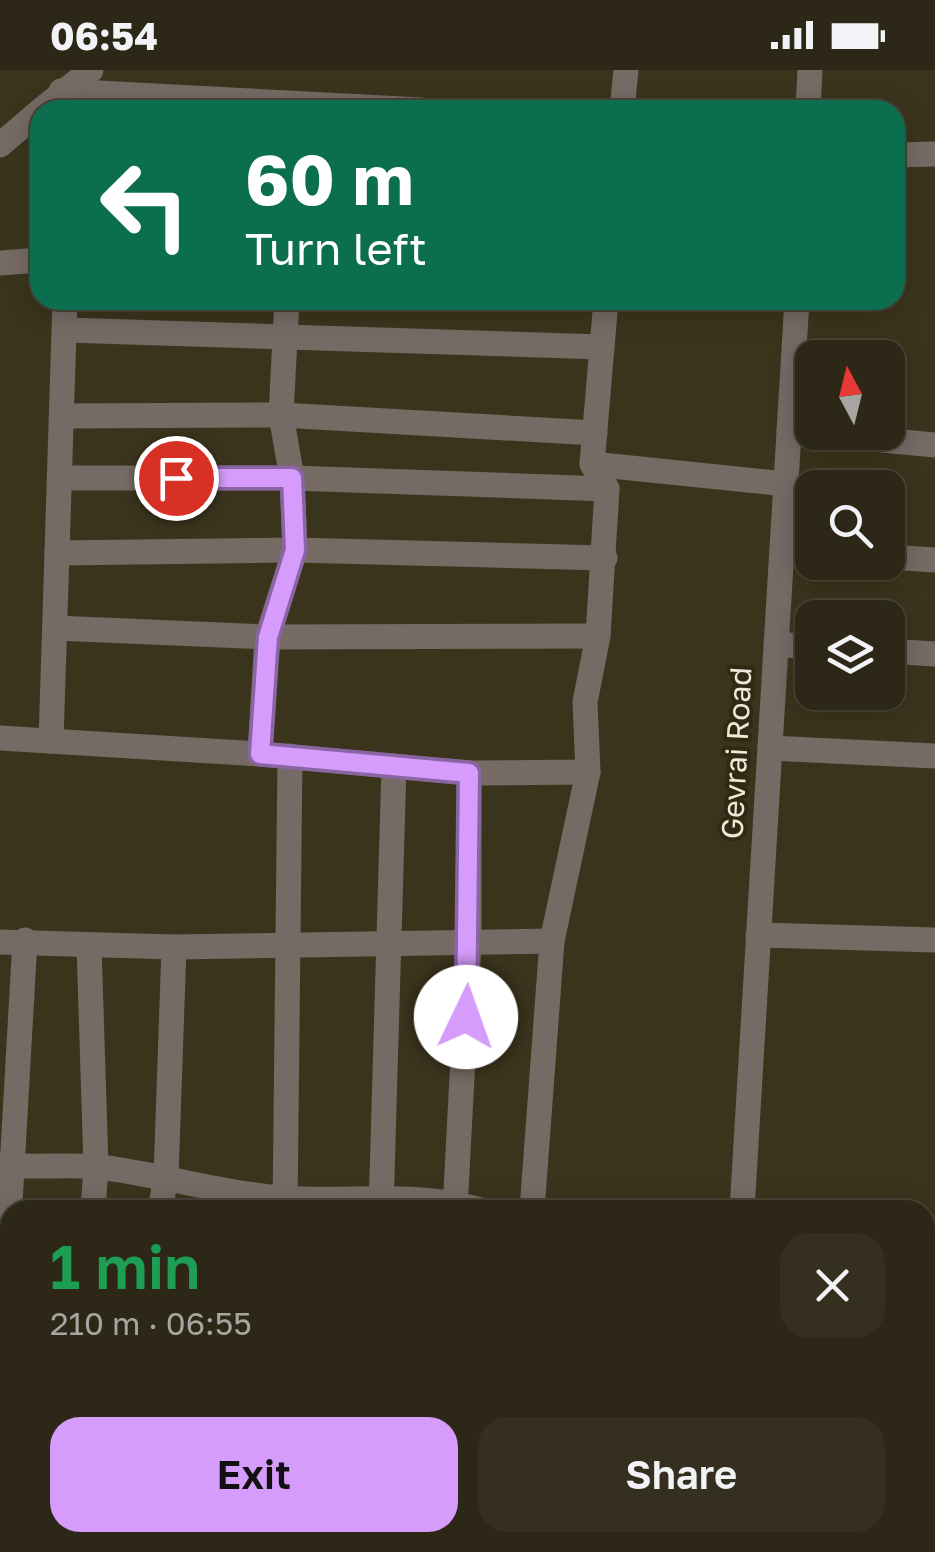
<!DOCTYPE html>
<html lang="en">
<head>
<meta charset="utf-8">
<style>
  body { margin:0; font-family:"Golos Text",sans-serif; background:#342f1f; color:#f1f3f6; height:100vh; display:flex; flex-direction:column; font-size:38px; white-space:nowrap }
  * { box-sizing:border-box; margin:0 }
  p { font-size:32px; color:#a6a5a1 }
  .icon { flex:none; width:55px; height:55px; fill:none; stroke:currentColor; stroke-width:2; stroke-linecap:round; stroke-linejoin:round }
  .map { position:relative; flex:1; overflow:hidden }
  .sheet { position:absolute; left:0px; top:1130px; width:935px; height:352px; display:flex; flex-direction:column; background:#2c2716; border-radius:30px 30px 0 0; box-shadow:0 5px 25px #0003,0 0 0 2px #484435 }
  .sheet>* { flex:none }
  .guide { position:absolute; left:30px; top:30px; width:875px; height:210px; border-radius:30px; box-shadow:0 5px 25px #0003,0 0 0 2px #484435; background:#0b6e4f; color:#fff; overflow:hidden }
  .needle { width:65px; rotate:353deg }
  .controls { position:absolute; left:795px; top:270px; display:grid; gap:20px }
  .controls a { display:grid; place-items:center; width:110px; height:110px; border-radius:20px; background:#2c2716; box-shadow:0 5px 25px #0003,0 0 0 2px #484435; font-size:50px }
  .pin { position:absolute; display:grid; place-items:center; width:85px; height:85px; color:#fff; margin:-42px; border:5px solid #fff; border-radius:50%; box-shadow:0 2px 10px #0007 }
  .me { position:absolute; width:110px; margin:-55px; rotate:3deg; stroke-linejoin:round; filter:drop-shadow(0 0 8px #0008) }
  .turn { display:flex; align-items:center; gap:35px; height:210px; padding:0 50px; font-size:45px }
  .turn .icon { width:130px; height:130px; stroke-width:2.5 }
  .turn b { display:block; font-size:70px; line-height:85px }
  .round { display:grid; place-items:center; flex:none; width:105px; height:105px; border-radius:30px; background:#342f1f }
  .headline { display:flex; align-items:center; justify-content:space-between; height:170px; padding:0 50px }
  h1 { font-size:60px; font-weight:600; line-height:75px; color:#1e9e55 }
  .cta { display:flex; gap:20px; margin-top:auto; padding:20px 50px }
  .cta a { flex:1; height:115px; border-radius:30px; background:#d59cfb; color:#111; font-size:40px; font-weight:600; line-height:115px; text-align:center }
  .cta a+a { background:#342f1f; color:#f1f3f6 }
  .status { display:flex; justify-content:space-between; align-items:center; height:70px; padding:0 50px; background:#2c2716; direction:ltr }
  .status svg { height:28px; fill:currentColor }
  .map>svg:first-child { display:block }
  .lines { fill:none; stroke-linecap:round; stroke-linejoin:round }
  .minor { stroke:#756a64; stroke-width:25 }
  .route-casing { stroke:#8a65a3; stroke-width:25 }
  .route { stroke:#d59cfb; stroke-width:18 }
  .labels { text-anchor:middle; stroke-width:8; stroke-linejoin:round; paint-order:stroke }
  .street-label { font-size:30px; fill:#ece8da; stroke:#312a13 }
</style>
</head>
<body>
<div class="status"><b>06:54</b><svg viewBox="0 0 49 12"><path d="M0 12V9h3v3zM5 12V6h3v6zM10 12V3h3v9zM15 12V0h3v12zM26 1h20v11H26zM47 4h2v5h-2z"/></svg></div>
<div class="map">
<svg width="935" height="1482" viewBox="0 0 935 1482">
  <rect width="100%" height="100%" fill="#3b341d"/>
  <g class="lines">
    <g class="minor">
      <path d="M61,21L421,40"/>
      <path d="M41,40L91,0"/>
      <path d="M622,40L626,0"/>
      <path d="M808,40L810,0"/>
      <path d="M0,75L40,41"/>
      <path d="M895,85L935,84"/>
      <path d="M0,193L40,190"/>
      <path d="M65,260L602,277"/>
      <path d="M62,346L281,345L595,363"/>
      <path d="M789,361L935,375"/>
      <path d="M592,394L786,414"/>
      <path d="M60,408H292L607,419"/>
      <path d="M782,481L812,483"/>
      <path d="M57,483L295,480L605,488"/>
      <path d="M888,487L935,490"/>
      <path d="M55,558L267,567L598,566"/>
      <path d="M776,574L812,577"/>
      <path d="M888,581L935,584"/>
      <path d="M0,668L260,684L469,703L588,702"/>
      <path d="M51,671L65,230"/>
      <path d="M770,678L935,686"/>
      <path d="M260,684L267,567L295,480L292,408L281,345L287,230"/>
      <path d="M758,865L935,870"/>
      <path d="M0,872L174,877L552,871"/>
      <path d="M89,875L96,1097L93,1140"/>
      <path d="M0,1095C33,1098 67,1094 100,1097C162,1105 220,1123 282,1128C349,1133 415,1121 481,1140"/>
      <path d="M160,1140L166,1107L174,877"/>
      <path d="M285,1140L290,686"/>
      <path d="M381,1140L394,696"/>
      <path d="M455,1140L469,873V703"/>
      <path d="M532,1140L552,871L588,702L585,632L598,566L607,419L592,394L606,230"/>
      <path d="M742,1140L797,230"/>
      <path d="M0,1308L25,870"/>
      <path d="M0,1477L40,1482"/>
      <path d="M338,1482L340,1472"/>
      <path d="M721,1482L722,1472"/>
    </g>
  </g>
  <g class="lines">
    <g class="route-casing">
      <path id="route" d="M176,408H292L295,480L268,567L260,684L469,703L466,947"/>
    </g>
    <use href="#route" class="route"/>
  </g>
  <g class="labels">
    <g class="street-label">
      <text transform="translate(737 683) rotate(-87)" y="10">Gevrai Road</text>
    </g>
  </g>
</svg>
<div class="controls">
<a><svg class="needle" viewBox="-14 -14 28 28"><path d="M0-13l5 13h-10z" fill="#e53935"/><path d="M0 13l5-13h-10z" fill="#a6a5a1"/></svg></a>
<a><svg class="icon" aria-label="search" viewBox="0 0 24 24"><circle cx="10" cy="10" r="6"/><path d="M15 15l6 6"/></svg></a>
<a><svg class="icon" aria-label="layers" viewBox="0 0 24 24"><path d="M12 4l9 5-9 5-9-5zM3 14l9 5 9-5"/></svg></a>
</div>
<div class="pin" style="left:176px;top:408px;background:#d93025"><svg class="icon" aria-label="arrive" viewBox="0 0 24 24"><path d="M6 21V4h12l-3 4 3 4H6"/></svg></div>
<svg class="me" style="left:466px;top:947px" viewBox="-20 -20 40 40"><circle r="19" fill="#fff"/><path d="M0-13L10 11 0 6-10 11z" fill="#d59cfb"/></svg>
<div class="guide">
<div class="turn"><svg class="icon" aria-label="left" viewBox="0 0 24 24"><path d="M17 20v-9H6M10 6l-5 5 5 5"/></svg><div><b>60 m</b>Turn left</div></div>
</div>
<section class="sheet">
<div class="headline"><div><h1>1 min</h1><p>210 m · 06:55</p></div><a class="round"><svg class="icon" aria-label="close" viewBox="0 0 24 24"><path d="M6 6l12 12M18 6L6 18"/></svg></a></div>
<div class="cta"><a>Exit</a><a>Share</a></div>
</section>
</div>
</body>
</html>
